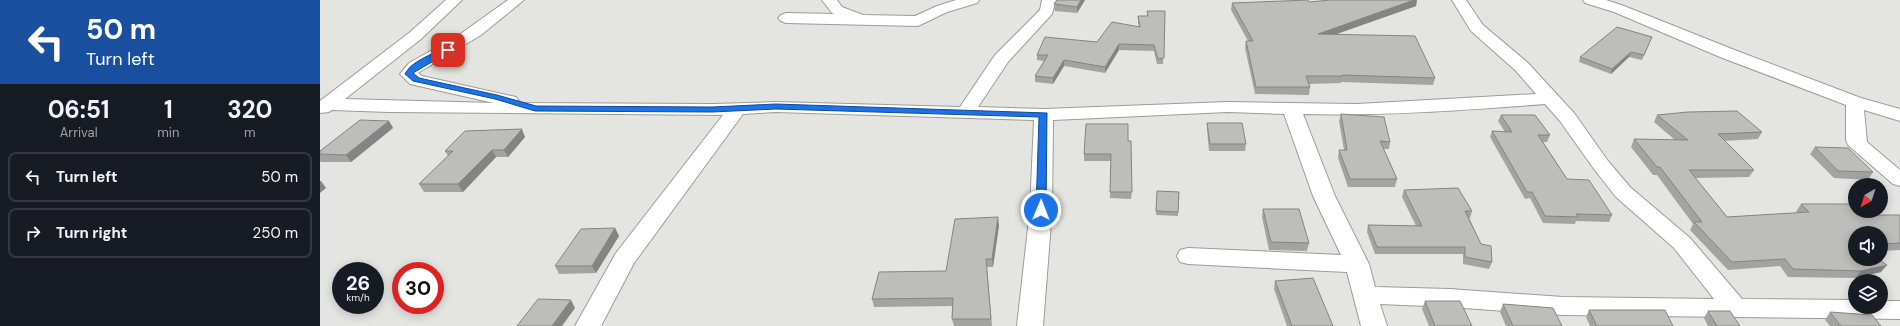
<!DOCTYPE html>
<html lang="en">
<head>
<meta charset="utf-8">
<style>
  body { margin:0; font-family:"DM Sans",sans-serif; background:#242831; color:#f1f3f6; height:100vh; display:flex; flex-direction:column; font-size:15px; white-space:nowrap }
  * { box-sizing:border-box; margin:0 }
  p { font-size:13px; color:#9ea1a6 }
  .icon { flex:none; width:22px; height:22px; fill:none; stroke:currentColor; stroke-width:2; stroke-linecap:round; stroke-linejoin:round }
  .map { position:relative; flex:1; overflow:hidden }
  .details { display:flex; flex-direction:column; background:#171b24; width:320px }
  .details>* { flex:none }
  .top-card { background:#1a4fa0; color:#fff; overflow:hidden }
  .needle { width:26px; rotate:219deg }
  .tools { position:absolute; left:1528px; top:178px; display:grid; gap:8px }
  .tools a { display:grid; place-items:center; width:40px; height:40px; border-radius:50%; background:#171b24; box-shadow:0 2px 10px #0003; font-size:20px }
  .speed { position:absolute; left:12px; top:262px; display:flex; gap:8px; font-size:20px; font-weight:700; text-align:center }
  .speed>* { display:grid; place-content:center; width:52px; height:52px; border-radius:50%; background:#171b24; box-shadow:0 2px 10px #0003; line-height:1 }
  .speed small { font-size:10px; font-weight:400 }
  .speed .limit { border:6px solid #d22; background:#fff; color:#111 }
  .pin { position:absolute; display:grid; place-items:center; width:34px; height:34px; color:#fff; margin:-17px; border-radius:8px; box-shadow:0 2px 6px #0006 }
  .me { position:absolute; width:44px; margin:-22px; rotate:1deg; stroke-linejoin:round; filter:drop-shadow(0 0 3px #0008) }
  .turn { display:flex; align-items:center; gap:14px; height:84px; padding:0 20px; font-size:18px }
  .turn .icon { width:52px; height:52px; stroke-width:2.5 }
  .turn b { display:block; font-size:28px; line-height:34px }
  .eta { display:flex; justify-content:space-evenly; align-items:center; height:68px; text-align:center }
  .eta b { font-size:24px; font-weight:700; line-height:28px }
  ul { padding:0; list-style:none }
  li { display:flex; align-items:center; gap:12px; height:50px; margin:0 8px 6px; padding:0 12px; border:2px solid #363941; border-radius:8px }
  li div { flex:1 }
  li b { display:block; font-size:15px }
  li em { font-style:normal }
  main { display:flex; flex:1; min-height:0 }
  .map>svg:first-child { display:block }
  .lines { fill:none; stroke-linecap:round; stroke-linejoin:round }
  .minor-casing { stroke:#9b9c98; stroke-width:2 }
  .minor { fill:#fff; fill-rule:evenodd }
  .wall { fill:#a3a3a0 }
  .shaded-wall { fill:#848582 }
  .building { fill:#bdbeba; stroke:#848582 }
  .route { fill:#1a73e8; stroke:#114b97 }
</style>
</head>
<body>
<main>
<section class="details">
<div class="top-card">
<div class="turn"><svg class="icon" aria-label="left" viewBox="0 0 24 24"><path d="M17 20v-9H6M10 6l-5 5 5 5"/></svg><div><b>50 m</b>Turn left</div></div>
</div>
<div class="eta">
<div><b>06:51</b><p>Arrival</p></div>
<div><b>1</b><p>min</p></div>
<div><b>320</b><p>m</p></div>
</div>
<ul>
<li><svg class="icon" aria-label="left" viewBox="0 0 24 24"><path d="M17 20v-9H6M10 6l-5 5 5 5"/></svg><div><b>Turn left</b></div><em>50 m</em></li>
<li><svg class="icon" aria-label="right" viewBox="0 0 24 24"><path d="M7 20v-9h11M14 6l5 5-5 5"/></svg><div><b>Turn right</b></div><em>250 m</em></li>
</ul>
</section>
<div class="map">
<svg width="1580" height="326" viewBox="0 0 1580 326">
  <rect width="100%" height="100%" fill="#e4e5e1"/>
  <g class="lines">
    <g class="minor-casing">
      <g id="minor">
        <path d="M126,0H142L101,39L25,99L174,103L90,84L80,74L89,63L139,35L188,0H204L161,35L98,73L102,76L196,97L199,101L198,103L393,104L456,102L640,107L675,55L720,10L722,0H736L732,14L688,62L658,107L724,109L908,102L1037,104L1216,94L1195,70L1151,31L1132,0H1146L1163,25L1207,62L1254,113L1288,161L1310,187L1370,238L1422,299L1535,300V307H1561V301H1580V319L1243,315L1130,307L1060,304L1067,326H1041L1027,272L868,264L860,262L857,256L860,250L868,248L1021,255L993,196L964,114L908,112L733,120L732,210L723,326H697L710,210L714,120L456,112L423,114L314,263L281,326H255L296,253L403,115L69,112L12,110L9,112L0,113V101L89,33ZM1225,104L1240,121L1274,169L1296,197L1354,248L1394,299L1243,297L1130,289L1055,287L1049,264L1015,196L983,114C1064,116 1144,110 1225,104Z"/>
        <path d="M502,0H517L522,7L543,15L595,16L617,6L636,0H659L657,3L627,12L598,26L466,23L461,21L458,18L461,15L466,13L515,14L512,13Z"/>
        <path d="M1263,0H1286L1304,6L1412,49L1541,98L1580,109V121L1544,110L1547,142L1580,170V186L1573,184L1528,145L1526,140V105L1400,57L1294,12L1265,3Z"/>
      </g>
    </g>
    <use href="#minor" class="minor"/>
  </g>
  <g class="wall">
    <path d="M765,0L757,13L735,11L734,4Z"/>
    <path d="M1011,0H1097L1096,6L1016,34L1115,78L1113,85L1021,82V83L989,84L990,87L989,95L935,94L925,48L926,41H928L911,10L912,3L989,2Z"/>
    <path d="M827,11H845L843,64H837L834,51L799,50L785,73L744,66L733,84L715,82V76L724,61L717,60V55L777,42L819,27L818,22V16H827Z"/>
    <path d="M1332,37L1322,60L1309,57L1291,74L1259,62L1260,57Z"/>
    <path d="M1021,114L1070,142L1069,149H1064L1077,179L1075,187H1028L1018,158L1019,150H1024L1019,121Z"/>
    <path d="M1181,115L1230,135L1227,142H1223L1247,179L1292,215L1289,222L1256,221L1255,224L1223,223L1210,198L1205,199L1170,137L1172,131L1185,132L1178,121Z"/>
    <path d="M1337,115L1442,132L1438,139L1404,141L1434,170L1429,177L1375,178L1407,217L1477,213L1476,212L1481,204L1551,215H1580V250L1561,251V233H1535V259L1561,272L1535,278L1468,277L1460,266L1408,270L1370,230L1373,224L1337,175H1333L1311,147L1314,139L1355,140L1334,122Z"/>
    <path d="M69,121L73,128L31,162H1L0,161V151Z"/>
    <path d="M887,123L926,144L925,151H889L887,130Z"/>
    <path d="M205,137L188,157H176L143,192H104L99,184L128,156L125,151Z"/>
    <path d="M808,141L812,192L811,199L790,198L791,161H764V154Z"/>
    <path d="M1495,147L1553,172L1548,180L1514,178L1490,154Z"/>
    <path d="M1084,190L1152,211L1150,218H1149L1161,244L1172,262L1169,269L1143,264V254H1055L1047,232L1048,225L1096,226L1082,197Z"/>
    <path d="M837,191L859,192L858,216L836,215Z"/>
    <path d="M943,209L989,243L987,251L949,250L942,217Z"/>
    <path d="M679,225L673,267H667L672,326H634L632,319L633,306L554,307L552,299L626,271Z"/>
    <path d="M295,228L299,236L276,273L239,274L235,266Z"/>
    <path d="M955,281L1013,326H967L954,289Z"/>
    <path d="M1105,301L1152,326H1109L1102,309Z"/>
    <path d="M1183,304L1242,326H1186L1180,312Z"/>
    <path d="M1269,310L1353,326H1270L1266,317Z"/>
    <path d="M1388,311L1420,326H1388L1384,318Z"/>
    <path d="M1510,312L1561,326H1510L1505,320Z"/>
  </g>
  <g class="shaded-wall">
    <path d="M761,0H765L757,13V7Z"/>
    <path d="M1094,0H1097L1096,6L997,41L998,34Z"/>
    <path d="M799,44V50L785,73V67Z"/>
    <path d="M1311,52L1309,57L1291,74L1292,69Z"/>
    <path d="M744,60V66L733,84V78Z"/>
    <path d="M69,121L73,128L31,162L26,155Z"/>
    <path d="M202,129L205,137L188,157L184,150Z"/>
    <path d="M172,150L176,157L143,192L138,184Z"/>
    <path d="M0,181H1L6,188L0,193Z"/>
    <path d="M678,217L679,225L673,267L672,259Z"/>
    <path d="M295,228L299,236L276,273L272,266Z"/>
    <path d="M1567,265L1561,272L1535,278L1541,271Z"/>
    <path d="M251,300L255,308L242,326H232Z"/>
  </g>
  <g class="building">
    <path d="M737,0H761L757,7L734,4Z"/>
    <path d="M988,0L989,2L1011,0H1094L998,34L1095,36L1115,78L1022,75V76H986L990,87H936L926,41H933L912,3Z"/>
    <path d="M827,11H845L844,58L838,59L834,45L799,44L785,67L744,60L733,78L715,76L728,55H717L725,37L777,42L792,22L820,27L818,16H828Z"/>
    <path d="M1297,27L1332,37L1324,55L1311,52L1292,69L1260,57Z"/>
    <path d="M1417,111L1442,132L1398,134L1434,170H1369L1407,217L1489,212L1481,204H1535V211H1546L1551,215H1580V243L1561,244V233H1535V259H1558L1567,265L1541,271L1473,269L1465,259L1412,262L1374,222H1382L1340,167H1337L1314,139L1368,140L1337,115L1368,112Z"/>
    <path d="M1021,114L1064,117L1070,142L1060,141L1077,179H1030L1019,150H1027Z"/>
    <path d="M1181,115H1215L1230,135H1218L1247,179L1269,180L1292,215L1256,214L1258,217L1225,216L1212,192H1207L1172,131L1192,132Z"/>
    <path d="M40,120L69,121L26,155L0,154V151Z"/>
    <path d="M887,123H922L926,144H890Z"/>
    <path d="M766,124H808V141H811L812,192H790L791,154H764Z"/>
    <path d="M202,129L184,150H172L138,184H99L133,151H125L145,131Z"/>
    <path d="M1495,147L1528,148L1553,172L1518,171Z"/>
    <path d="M1138,188L1152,211H1145L1161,244L1171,246L1172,262L1145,257V247H1057L1048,225L1102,226L1084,190Z"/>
    <path d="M837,191L859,192L858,212L836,211Z"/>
    <path d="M943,209H979L989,243L951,242Z"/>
    <path d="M678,217L672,259H666L671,319H632L633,298L552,299L559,272L626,271L635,219Z"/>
    <path d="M295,228L272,266H235L261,229Z"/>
    <path d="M993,278L1013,326H972L955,281Z"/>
    <path d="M218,299L251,300L232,326H197Z"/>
    <path d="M1105,301H1140L1152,326H1115Z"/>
    <path d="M1183,304L1233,308L1242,326H1193Z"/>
    <path d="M1269,310H1345L1353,326H1277Z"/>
    <path d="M1388,311H1410L1420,326H1397Z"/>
    <path d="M1510,312L1552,315L1561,326H1521Z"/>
  </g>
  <path class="route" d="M125,48L132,50L93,73L99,78L177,95L216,106L392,107L456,104L727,113L726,210L721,213L716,210L719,117L456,109L392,112L215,111L175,99L93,81L85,74C91,61 113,54 125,48Z"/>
</svg>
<div class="tools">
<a><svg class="needle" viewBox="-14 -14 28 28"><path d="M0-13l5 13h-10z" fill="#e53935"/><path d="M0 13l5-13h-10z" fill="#9ea1a6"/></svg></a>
<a><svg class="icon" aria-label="sound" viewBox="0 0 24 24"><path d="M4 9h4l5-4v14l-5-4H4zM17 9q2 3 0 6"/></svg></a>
<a><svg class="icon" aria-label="layers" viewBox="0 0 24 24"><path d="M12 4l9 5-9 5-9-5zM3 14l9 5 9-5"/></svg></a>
</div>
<div class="speed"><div>26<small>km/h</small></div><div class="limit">30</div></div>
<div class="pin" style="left:128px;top:50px;background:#d93025"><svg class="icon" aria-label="arrive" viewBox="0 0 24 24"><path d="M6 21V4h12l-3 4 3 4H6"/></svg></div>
<svg class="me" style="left:721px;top:210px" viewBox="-20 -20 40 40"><circle r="17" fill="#1a73e8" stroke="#fff" stroke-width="3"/><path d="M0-11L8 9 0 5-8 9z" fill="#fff"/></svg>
</div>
</main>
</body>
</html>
